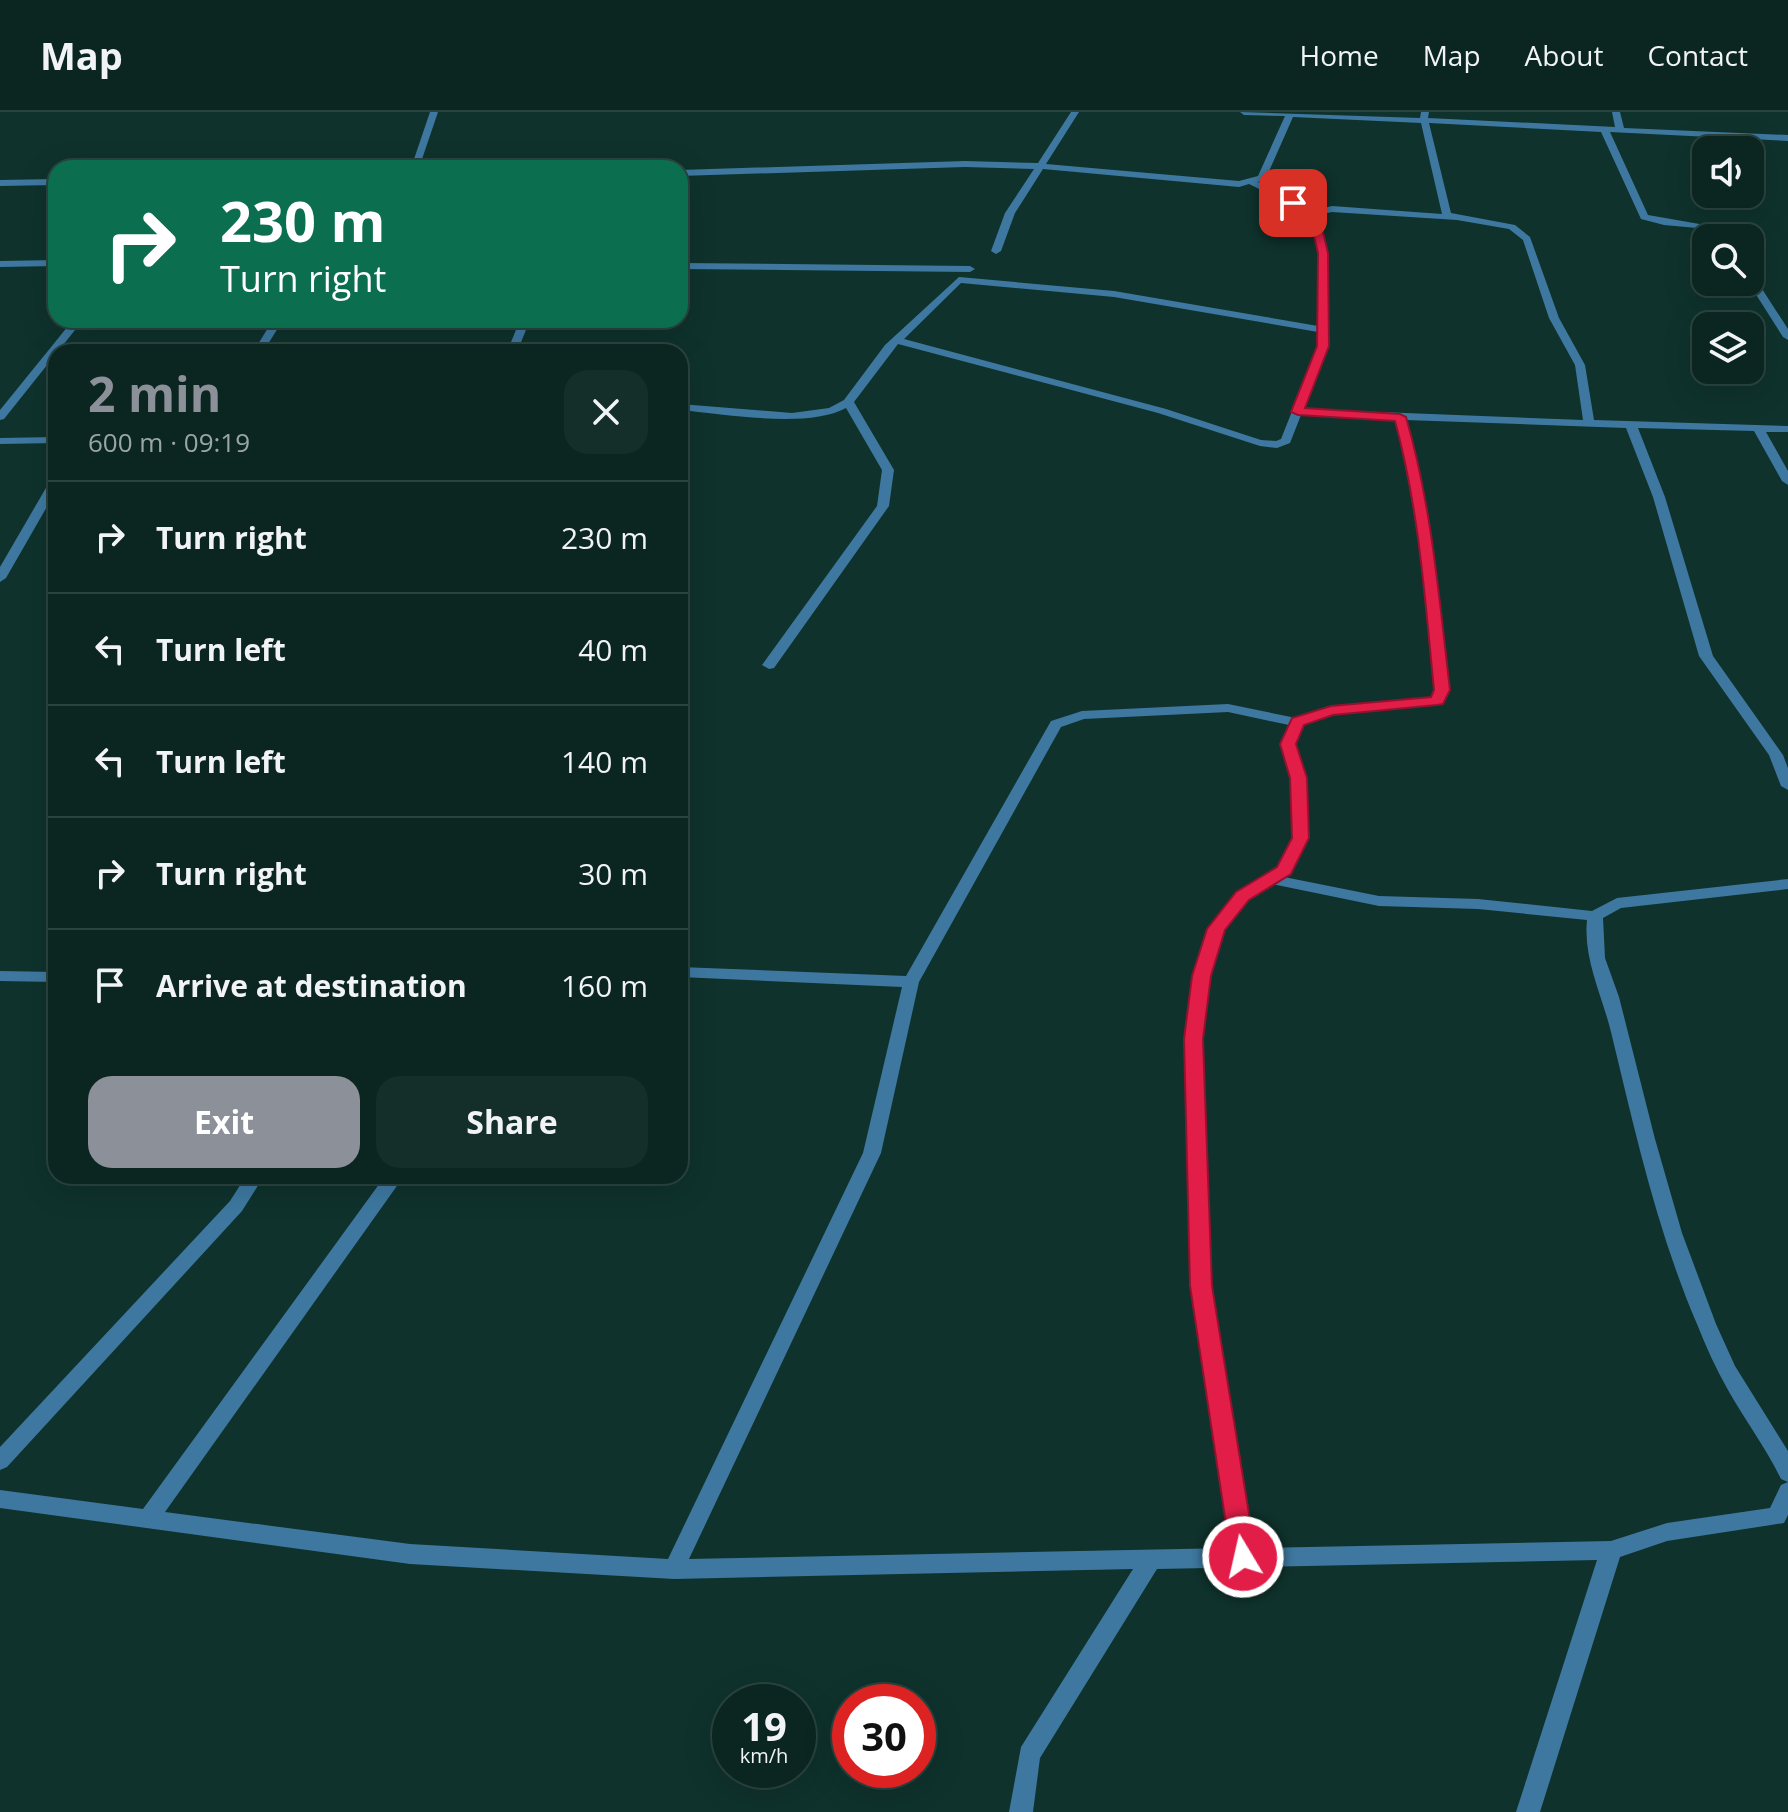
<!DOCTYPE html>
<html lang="en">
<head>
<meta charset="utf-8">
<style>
  body { margin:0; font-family:"Open Sans",sans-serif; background:#142e2a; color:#f1f3f6; height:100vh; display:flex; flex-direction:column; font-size:30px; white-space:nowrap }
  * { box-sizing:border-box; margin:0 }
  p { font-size:26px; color:#9aa5a5 }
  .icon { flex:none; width:44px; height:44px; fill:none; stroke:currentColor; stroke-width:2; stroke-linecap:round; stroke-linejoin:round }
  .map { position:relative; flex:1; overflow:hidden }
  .panel { position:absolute; left:48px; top:232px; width:640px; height:840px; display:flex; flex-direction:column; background:#0b2621; border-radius:24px; box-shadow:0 8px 32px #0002,0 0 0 2px #2b433f }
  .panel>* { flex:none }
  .guide { position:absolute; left:48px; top:48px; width:640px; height:168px; border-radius:24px; box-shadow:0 8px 32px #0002,0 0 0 2px #2b433f; background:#0b6e4f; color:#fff; overflow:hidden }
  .fabs { position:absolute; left:1692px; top:24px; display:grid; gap:16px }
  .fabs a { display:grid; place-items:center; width:72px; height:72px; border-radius:16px; background:#0b2621; box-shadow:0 8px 32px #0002,0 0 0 2px #2b433f; font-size:40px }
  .speed { position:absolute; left:712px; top:1572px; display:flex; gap:16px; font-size:40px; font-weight:700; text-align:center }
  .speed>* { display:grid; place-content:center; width:104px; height:104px; border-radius:50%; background:#0b2621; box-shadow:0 8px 32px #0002,0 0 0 2px #2b433f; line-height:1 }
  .speed small { font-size:20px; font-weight:400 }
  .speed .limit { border:12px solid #d22; background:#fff; color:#111 }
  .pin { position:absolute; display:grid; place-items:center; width:68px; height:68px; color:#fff; margin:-34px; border-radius:16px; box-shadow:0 4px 12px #0006 }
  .me { position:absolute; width:88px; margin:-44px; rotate:351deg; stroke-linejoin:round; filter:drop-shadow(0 0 6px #0008) }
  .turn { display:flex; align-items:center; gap:28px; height:168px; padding:0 40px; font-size:36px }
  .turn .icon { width:104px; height:104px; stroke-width:2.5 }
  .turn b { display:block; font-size:56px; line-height:68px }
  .round { display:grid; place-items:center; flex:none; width:84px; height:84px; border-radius:24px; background:#142e2a }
  .head { display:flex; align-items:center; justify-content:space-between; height:136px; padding:0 40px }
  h1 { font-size:48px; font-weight:700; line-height:60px; color:#8c9099 }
  .primary-button { display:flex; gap:16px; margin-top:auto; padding:16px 40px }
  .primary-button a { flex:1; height:92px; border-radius:24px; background:#8c9099; color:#fff; font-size:32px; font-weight:700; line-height:92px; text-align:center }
  .primary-button a+a { background:#142e2a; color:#f1f3f6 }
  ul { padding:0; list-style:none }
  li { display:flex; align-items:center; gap:24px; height:112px; padding:0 40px; border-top:2px solid #2b433f }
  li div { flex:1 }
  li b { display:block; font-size:30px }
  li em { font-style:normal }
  header { display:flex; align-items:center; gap:48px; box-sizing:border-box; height:112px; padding:0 40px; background:#0b2621; border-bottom:2px solid #2b433f }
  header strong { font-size:38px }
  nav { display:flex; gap:44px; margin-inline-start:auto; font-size:28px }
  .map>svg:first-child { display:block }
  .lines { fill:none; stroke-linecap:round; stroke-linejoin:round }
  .minor { fill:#3e78a0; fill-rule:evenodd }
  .route { fill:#e11d48; stroke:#92132f; stroke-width:2 }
</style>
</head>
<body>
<header>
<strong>Map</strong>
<nav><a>Home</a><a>Map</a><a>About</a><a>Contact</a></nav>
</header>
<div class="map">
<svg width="1788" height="1700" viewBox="0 0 1788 1700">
  <rect width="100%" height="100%" fill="#0f322c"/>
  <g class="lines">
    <g class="minor">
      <path d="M430,0H438L419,56H411Z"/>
      <path d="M1071,0H1079L1046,52L1239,69L1258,64L1285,4L1244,3L1240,0L1420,6L1421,0H1429L1428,6L1615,15L1612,0H1620L1624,16L1788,23V29L1610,20L1648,103L1711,114L1731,126H1720L1697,116L1664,113L1641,107L1601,20L1429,11L1451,101L1515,113L1530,125L1559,206L1585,253L1594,308L1788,314V320H1766L1788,359V373L1782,369L1754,319L1638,316L1665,385L1713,544L1783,643L1788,656V678L1781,674L1769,643L1699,544L1653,385L1626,316L1406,308L1428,407L1449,578L1442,592L1437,593L1333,602L1303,613L1295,632L1305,666L1308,726L1292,758L1284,765L1379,784L1478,787L1592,799L1617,786L1788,767V777L1621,796L1603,806L1605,846L1619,885L1655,1027L1682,1121L1716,1212L1735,1254L1788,1339V1370L1781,1367C1766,1336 1745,1308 1728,1278C1716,1257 1706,1235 1697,1212C1657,1119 1635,1019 1611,920C1602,883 1583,847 1587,808L1478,797L1379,794L1272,772L1248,788L1223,818L1210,864L1201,927L1210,1174L1252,1436L1611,1429L1667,1411L1770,1396L1781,1373L1788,1370V1403L1784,1411L1667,1429L1620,1445L1540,1700H1516L1597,1448L1157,1457L1040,1646L1033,1700H1009L1021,1635L1133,1457L674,1467L410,1452L0,1396V1378L143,1397L385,1064H404L165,1400L410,1432L668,1447L863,1041L902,875L680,865V855L906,864L1051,609L1082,599L1228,592L1296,606L1331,594L1432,585L1435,578C1426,487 1417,397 1395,308L1301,303L1290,331L1277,336L1260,334L1158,301L898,232L854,290L894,358L889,394L774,556L769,557L762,553L877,394L882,358L846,296C808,317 724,302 680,298V292L792,301L829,296L844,288L885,233L959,165L1114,179L1318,214V141L1310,102L1249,72L1239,75L1043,57L1015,101L1001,139L996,142L991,139L1005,101L1034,57L965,55L680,64V58L965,49L1038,51ZM1293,5L1421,11L1442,102L1332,94L1315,98L1258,70L1266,66ZM1332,100L1457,108L1509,117L1523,128L1549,206L1575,253L1583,308L1304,297L1328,234V141L1319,103ZM961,171L1114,185L1318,220V234L1281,327L1276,329L1261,328L1166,297L904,227ZM1228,600L1289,613L1281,632L1291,666L1294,726L1278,755L1238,780L1208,817L1194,864L1185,927L1192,1174L1231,1436L689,1447L881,1041L919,870L1061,615L1084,607Z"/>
      <path d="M56,67V73L0,74V68Z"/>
      <path d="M56,148V154L0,155V149Z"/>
      <path d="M680,151L970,154L975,157L970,160L680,157Z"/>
      <path d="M1750,162L1753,163L1788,217V228L1783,225L1748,170Z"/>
      <path d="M73,208H83L4,307L0,308V298Z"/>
      <path d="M273,208H283L263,240H253Z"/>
      <path d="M520,208H530L517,240H507Z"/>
      <path d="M56,325V331L0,332V326Z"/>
      <path d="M56,365V379L6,466L0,470V455L50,369Z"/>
      <path d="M0,859L56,860V870L0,869Z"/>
      <path d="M246,1064H264L242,1099L7,1355L0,1358V1335L230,1089Z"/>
    </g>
  </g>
  <path class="route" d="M1289,89H1297L1318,99L1328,141L1329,234L1305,296L1400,302L1406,305C1432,395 1439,486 1450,578L1443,592L1437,593L1333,603L1304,613L1296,632L1307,666L1309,726L1291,762L1249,788L1225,818L1211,864L1203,927L1212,1174L1256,1445L1252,1453L1243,1456L1235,1453L1231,1445L1190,1174L1184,927L1192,864L1207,817L1236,780L1277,755L1292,726L1290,666L1280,632L1292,606L1331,594L1431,585L1434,578C1425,488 1419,397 1395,309L1298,303L1291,300L1317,234L1318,141L1309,103L1289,93Z"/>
</svg>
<div class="fabs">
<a><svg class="icon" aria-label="sound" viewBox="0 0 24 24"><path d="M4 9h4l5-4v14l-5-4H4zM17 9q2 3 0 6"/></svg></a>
<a><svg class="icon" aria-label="search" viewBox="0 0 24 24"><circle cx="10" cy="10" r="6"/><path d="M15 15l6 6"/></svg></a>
<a><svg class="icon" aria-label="layers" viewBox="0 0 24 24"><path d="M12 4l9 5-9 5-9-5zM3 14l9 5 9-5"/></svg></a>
</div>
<div class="speed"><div>19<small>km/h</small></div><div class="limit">30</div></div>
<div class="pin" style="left:1293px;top:91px;background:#d93025"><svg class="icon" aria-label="arrive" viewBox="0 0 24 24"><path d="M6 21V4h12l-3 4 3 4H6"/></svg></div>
<svg class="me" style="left:1243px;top:1445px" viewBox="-20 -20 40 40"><circle r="17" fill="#e11d48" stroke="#fff" stroke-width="3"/><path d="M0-11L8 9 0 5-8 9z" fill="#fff"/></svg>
<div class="guide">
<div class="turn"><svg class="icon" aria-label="right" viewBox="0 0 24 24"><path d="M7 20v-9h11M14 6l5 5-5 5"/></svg><div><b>230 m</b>Turn right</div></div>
</div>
<section class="panel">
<div class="head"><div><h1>2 min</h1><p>600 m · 09:19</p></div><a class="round"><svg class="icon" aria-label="close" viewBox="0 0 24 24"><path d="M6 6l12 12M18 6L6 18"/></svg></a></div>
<ul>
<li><svg class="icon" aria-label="right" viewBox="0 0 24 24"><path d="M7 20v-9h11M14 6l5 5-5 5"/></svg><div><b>Turn right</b></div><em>230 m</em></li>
<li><svg class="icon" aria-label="left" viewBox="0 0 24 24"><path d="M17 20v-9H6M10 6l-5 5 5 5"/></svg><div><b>Turn left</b></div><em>40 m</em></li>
<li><svg class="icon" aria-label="left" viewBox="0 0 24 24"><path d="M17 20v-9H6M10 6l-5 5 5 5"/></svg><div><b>Turn left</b></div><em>140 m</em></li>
<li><svg class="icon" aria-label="right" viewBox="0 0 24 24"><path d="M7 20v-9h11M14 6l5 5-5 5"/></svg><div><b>Turn right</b></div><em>30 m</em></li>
<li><svg class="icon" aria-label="arrive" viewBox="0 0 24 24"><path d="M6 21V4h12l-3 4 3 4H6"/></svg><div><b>Arrive at destination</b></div><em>160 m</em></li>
</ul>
<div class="primary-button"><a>Exit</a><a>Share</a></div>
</section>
</div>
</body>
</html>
